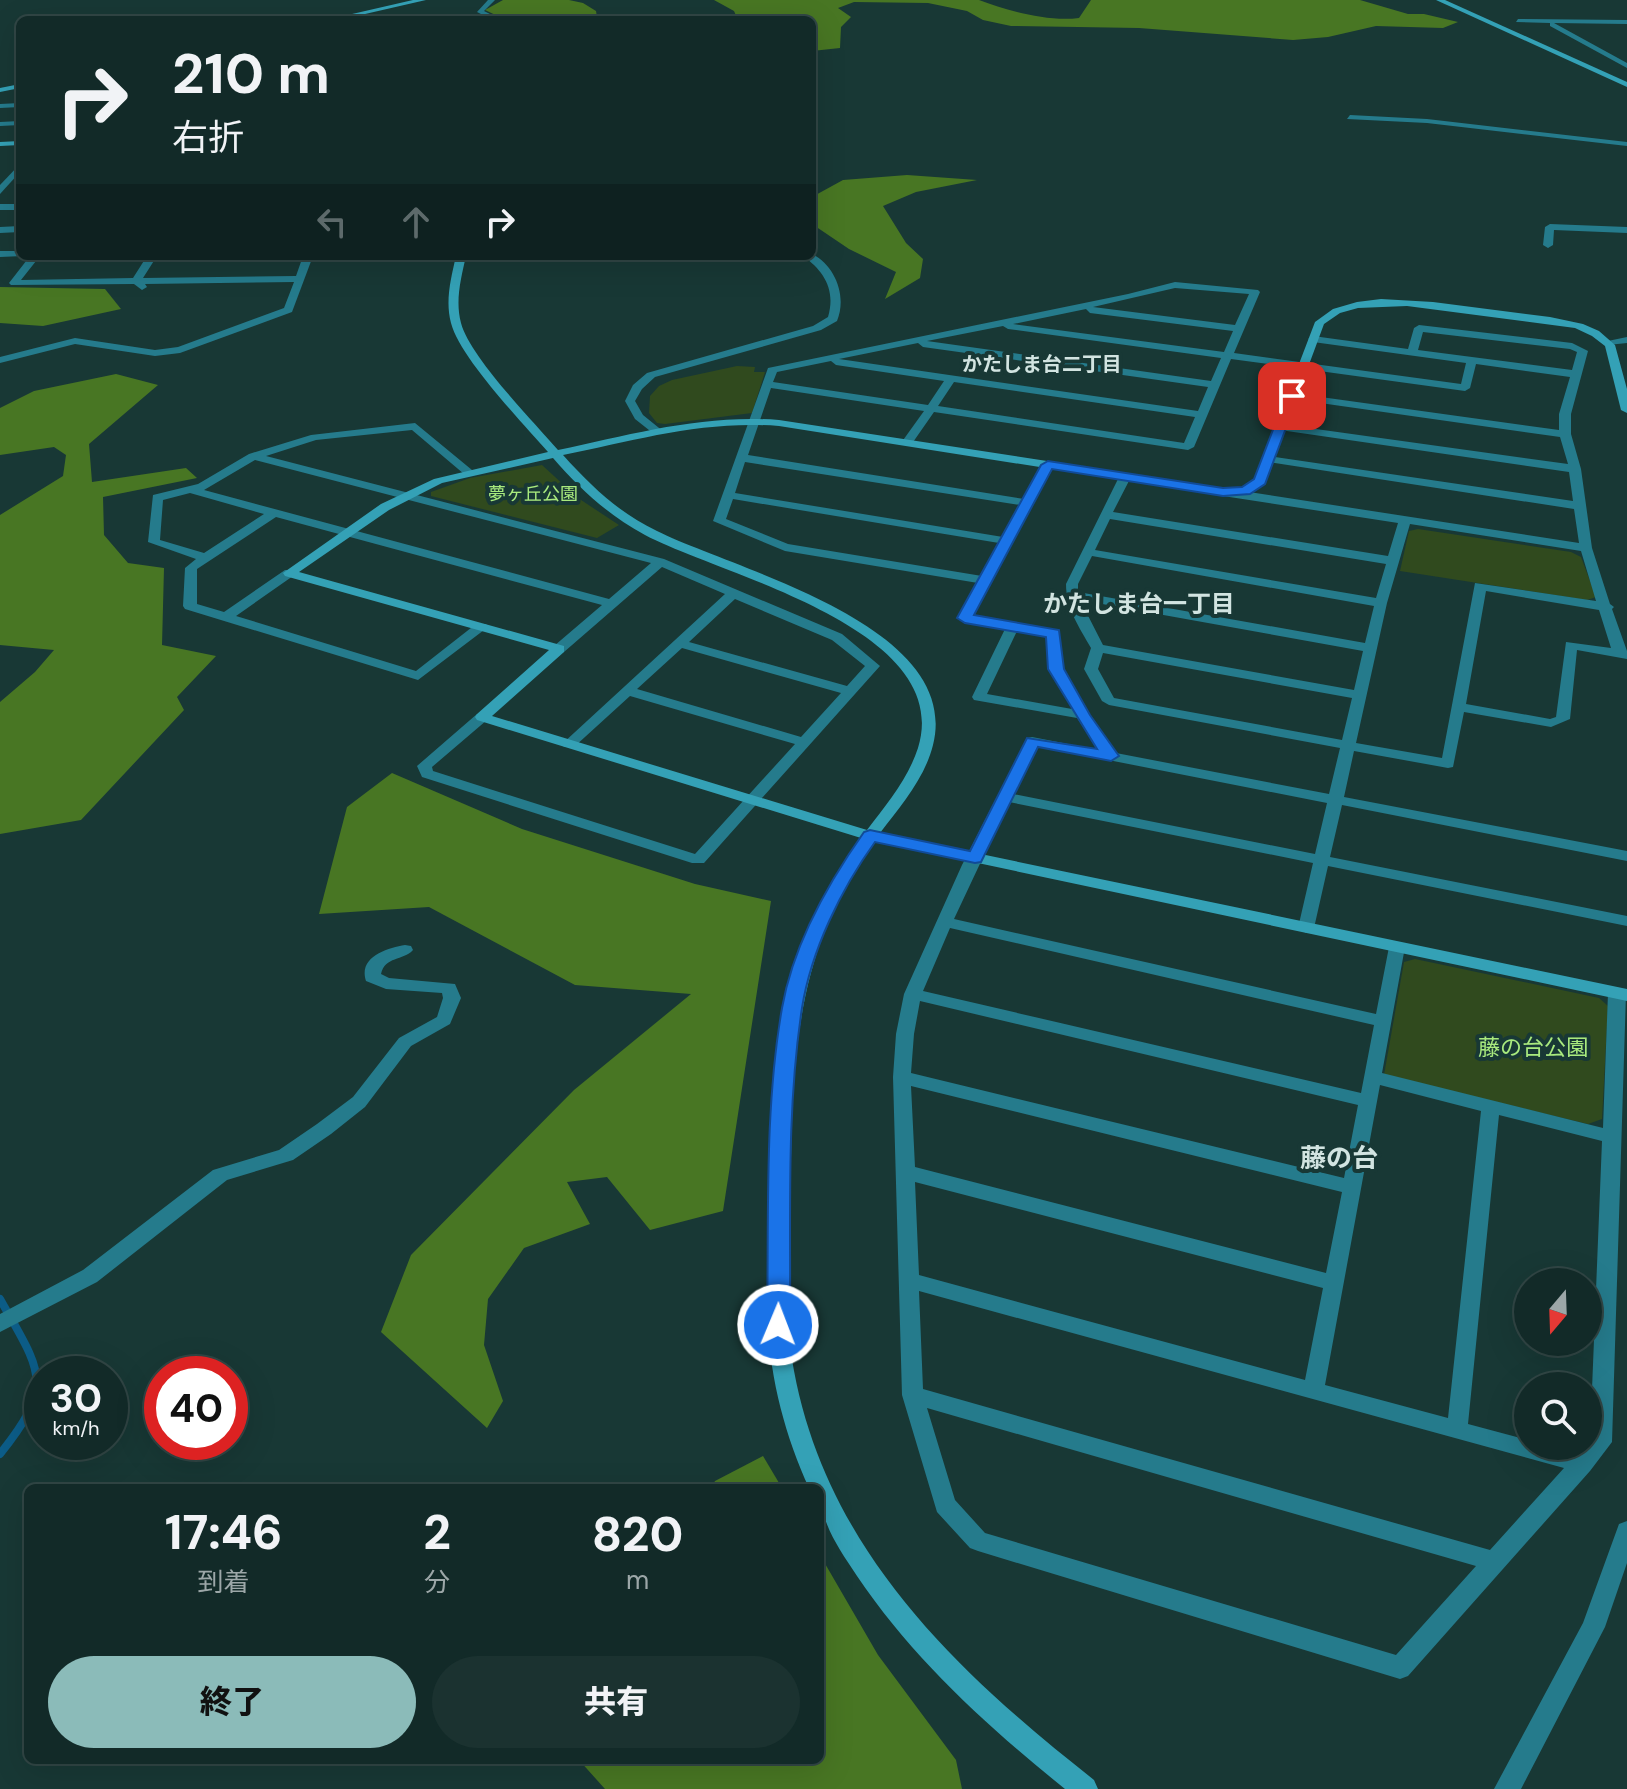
<!DOCTYPE html>
<html lang="ja">
<head>
<meta charset="utf-8">
<style>
  body { margin:0; font-family:"DM Sans","Noto Sans JP",sans-serif; background:#1b3230; color:#f1f3f6; height:100vh; display:flex; flex-direction:column; font-size:30px; white-space:nowrap }
  * { box-sizing:border-box; margin:0 }
  p { font-size:26px; color:#9ca7a8 }
  .icon { flex:none; width:44px; height:44px; fill:none; stroke:currentColor; stroke-width:2; stroke-linecap:round; stroke-linejoin:round }
  .map { position:relative; flex:1; overflow:hidden }
  .sheet { position:absolute; left:24px; top:1484px; width:800px; height:280px; display:flex; flex-direction:column; background:#122a28; border-radius:12px; box-shadow:0 8px 32px #0002,0 0 0 2px #314645 }
  .sheet>* { flex:none }
  .top-card { position:absolute; left:16px; top:16px; width:800px; height:244px; border-radius:12px; box-shadow:0 8px 32px #0002,0 0 0 2px #314645; background:#122a28; color:#f1f3f6; overflow:hidden }
  .needle { width:52px; rotate:199deg }
  .buttons { position:absolute; left:1514px; top:1268px; display:grid; gap:16px }
  .buttons a { display:grid; place-items:center; width:88px; height:88px; border-radius:50%; background:#122a28; box-shadow:0 8px 32px #0002,0 0 0 2px #314645; font-size:40px }
  .speed { position:absolute; left:24px; top:1356px; display:flex; gap:16px; font-size:40px; font-weight:700; text-align:center }
  .speed>* { display:grid; place-content:center; width:104px; height:104px; border-radius:50%; background:#122a28; box-shadow:0 8px 32px #0002,0 0 0 2px #314645; line-height:1 }
  .speed small { font-size:20px; font-weight:400 }
  .speed .limit { border:12px solid #d22; background:#fff; color:#111 }
  .pin { position:absolute; display:grid; place-items:center; width:68px; height:68px; color:#fff; margin:-34px; border-radius:16px; box-shadow:0 4px 12px #0006 }
  .me { position:absolute; width:88px; margin:-44px; rotate:1deg; stroke-linejoin:round; filter:drop-shadow(0 0 6px #0008) }
  .turn { display:flex; align-items:center; gap:28px; height:168px; padding:0 24px; font-size:36px }
  .turn .icon { width:104px; height:104px; stroke-width:2.5 }
  .turn b { display:block; font-size:56px; line-height:68px }
  .lanes { display:flex; align-items:center; height:76px; padding:0 24px; background:#0003; justify-content:center; gap:40px; direction:ltr }
  .lanes .off { opacity:.35 }
  .eta { display:flex; justify-content:space-evenly; align-items:center; height:136px; text-align:center }
  .eta b { font-size:48px; font-weight:800; line-height:56px }
  .cta { display:flex; gap:16px; margin-top:auto; padding:16px 24px }
  .cta a { flex:1; height:92px; border-radius:48px; background:#8bbbb9; color:#111; font-size:32px; font-weight:800; line-height:92px; text-align:center }
  .cta a+a { background:#1b3230; color:#f1f3f6 }
  .map>svg:first-child { display:block }
  .green { fill:#304a1e }
  .forest { fill:#487623 }
  .lines { fill:none; stroke-linecap:round; stroke-linejoin:round }
  .stream { stroke:#0c5c87; stroke-width:8 }
  .street { fill:#257b8c; fill-rule:evenodd }
  .secondary { fill:#34a1b6; fill-rule:evenodd }
  .route { fill:#1a73e8; stroke:#114b97; stroke-width:2 }
  .labels { text-anchor:middle; stroke-width:8; stroke-linejoin:round; paint-order:stroke }
  .far-park-label { font-size:18px; fill:#a9ea7e; stroke:#183835 }
  .far-neighbourhood-label { font-size:20px; font-weight:bold; fill:#d2e4e1; stroke:#183835 }
  .park-label { font-size:22px; fill:#a9ea7e; stroke:#183835 }
  .neighbourhood-label { font-size:24px; font-weight:bold; fill:#d2e4e1; stroke:#183835 }
  .quarter-label { font-size:26px; font-weight:bold; fill:#d2e4e1; stroke:#183835 }
</style>
</head>
<body>
<div class="map">
<svg width="1627" height="1789" viewBox="0 0 1627 1789">
  <rect width="100%" height="100%" fill="#183835"/>
  <g class="green">
    <path d="M737,366L755,367L754,372H765L752,413L665,424L657,423L649,413L650,396L659,386L672,380Z"/>
    <path d="M542,465L578,498L619,525L597,538L431,496V492L470,478Z"/>
    <path d="M1418,529L1571,552L1581,557L1596,597L1587,600L1400,571L1409,531Z"/>
    <path d="M1415,959L1599,998L1608,1006L1602,1119L1588,1124L1384,1075L1404,962Z"/>
  </g>
  <g class="forest">
    <path d="M503,0H569L583,3L596,11L597,17L606,20H506L485,10Z"/>
    <path d="M714,0H979C1008,11 1048,22 1079,18L1091,0H1360L1408,14H1424L1458,22L1443,28L1376,26L1328,37L1293,40L1139,28L1011,26L983,20L967,11L928,3L854,2L838,8L851,17L841,27L840,48L812,51V20H738L734,11Z"/>
    <path d="M907,175L977,180L916,192L883,206L906,243L923,259L920,278L885,299L896,272L849,249L812,224V197L843,180Z"/>
    <path d="M0,287L105,289L121,309L43,326L0,323Z"/>
    <path d="M116,374L158,385L89,444L92,482L186,468L197,478L103,497L104,535L128,563L164,568L162,645L216,656L177,697L184,710L81,820L0,834V702L35,672L54,650L0,645V515L63,476L66,455L54,447L0,455V408L34,391Z"/>
    <path d="M392,773L522,829L695,884L771,901L723,1211L650,1230L607,1177L567,1182L590,1224L524,1248L488,1299L484,1345L503,1401L487,1428L381,1332L411,1255L574,1090L691,994L575,985L429,907L319,914L347,807Z"/>
    <path d="M763,1456L782,1488H711L715,1481Z"/>
    <path d="M820,1555L878,1655L956,1760L962,1789H605L579,1760H820Z"/>
  </g>
  <g class="lines">
    <path class="stream" d="M0,1299C41,1372 56,1384 0,1454"/>
    <g class="street">
      <path d="M488,0H495L484,11L502,20H493L477,12Z"/>
      <path d="M1518,19L1627,20V24L1554,23L1627,63V68L1550,26V23L1516,22Z"/>
      <path d="M20,103V107L0,108V104Z"/>
      <path d="M1350,115L1427,119L1627,142V146L1427,123L1347,119Z"/>
      <path d="M20,121V125L0,126V122Z"/>
      <path d="M20,164V172L0,194V185Z"/>
      <rect x="0" y="204" width="20" height="6"/>
      <path d="M1550,224L1627,227V233L1554,230L1553,245L1548,248L1543,245L1545,227Z"/>
      <path d="M20,226V232L0,233V227Z"/>
      <path d="M0,251H20V256H23L0,257Z"/>
      <path d="M812,254C836,266 847,297 837,321L821,330L655,377L642,389L635,401L643,415L664,432L654,434L635,419L625,401L633,385L647,373L813,326L828,317C836,290 824,271 803,256Z"/>
      <path d="M30,256H40L21,280L133,278L147,256H157L143,278L296,276L303,256H313L292,312L180,353L155,356L75,344L0,363V357L75,338L155,350L178,347L284,308L294,282L145,284L147,287L142,290L134,284L11,285L9,283Z"/>
      <path d="M1175,282L1258,290L1260,292L1234,353L1461,384L1466,363L1313,342L1308,339L1313,336L1408,349L1414,328L1419,325L1572,343L1588,351L1571,414V434L1581,469L1592,548L1610,604L1614,607L1612,609L1627,651V659L1577,650L1570,719L1551,727L1464,712L1453,767L1448,768L1354,751L1344,797L1627,851V861L1342,805L1330,857L1627,916V926L1328,866L1314,928L1306,933L1298,928L1313,863L1009,802L954,919L1376,1014L1389,947L1391,943H1403L1405,947L1382,1073L1603,1128L1608,993L1617,987L1626,993L1612,1442L1590,1471L1408,1676L1400,1679L978,1551L970,1548L937,1512L902,1395L893,1077L896,1034L904,994L962,865L1027,738L1032,737L1099,750L1077,718L974,700L972,697L1005,629L965,622L958,618L978,583L785,551L713,521L768,368L1128,294ZM1175,288L1249,294L1235,325L1093,307ZM1086,309L1090,313L1233,331L1224,352L1013,324ZM1003,326L1008,329L1221,358L1211,381L927,341ZM1423,332L1570,349L1577,352L1572,370L1418,350ZM918,343L923,347L1208,387L1198,411L839,359ZM1231,359L1465,391L1470,388L1476,364L1570,377L1559,414V430L1292,393L1287,396L1292,399L1560,437L1568,464L1280,424L1274,427L1280,430L1569,472L1573,501L1268,456L1262,459L1268,462L1574,509L1579,543L1223,488L1217,492L1223,496L1398,523L1388,556L1113,512L1131,477L1125,473L1119,477L1066,584C1066,608 1079,627 1091,648L1084,669L1102,701L1109,705L1340,748L1329,794L1116,753L1089,715L1063,669L1058,631L973,615L1054,465L1052,463H1044L1024,499L748,455L771,388L924,411L901,443L907,446L911,445L934,412L1188,450L1194,447ZM831,361L836,365L944,381L928,405L773,382L777,372ZM954,382L1195,417L1184,443L938,406ZM745,462L1020,505L1003,537L735,493ZM733,499L999,543L982,576L788,544L726,519ZM1110,519L1386,564L1376,598L1095,550ZM1410,524L1581,551L1596,601L1475,583L1442,758L1356,743L1387,603ZM1092,556L1374,606L1365,643L1078,592V584ZM1486,591L1599,610L1611,648L1566,642L1556,717L1550,719L1466,704ZM1080,600L1363,651L1354,690L1103,645ZM1017,631L1047,637L1049,669L1072,709L987,694ZM1103,653L1352,698L1342,740L1114,698L1098,669ZM1037,746L1327,803L1315,854L1013,794ZM950,928L1374,1025L1361,1093L923,991ZM920,1001L1358,1105L1344,1178L911,1073L914,1034ZM1380,1085L1481,1111L1448,1418L1325,1385ZM911,1086L1342,1192L1326,1273L915,1167ZM1499,1115L1602,1141L1590,1439L1588,1446H1584L1577,1453L1550,1446H1528V1440L1468,1424ZM915,1182L1323,1288L1305,1380L919,1275ZM919,1291L1564,1468L1490,1550L923,1389ZM927,1408L1476,1566L1396,1655L985,1533L955,1500Z"/>
      <path d="M1627,337V343L1608,345L1603,342Z"/>
      <path d="M415,423L472,470V474H464L412,430L316,440L266,456L664,559L842,634L880,666L704,863H692L422,777L417,766L477,714H487L489,717L487,720L432,767L433,771L695,854L795,744L630,696L574,747H564L562,744L725,594L662,567L564,652L559,653L552,649L554,646L602,605L276,517L197,569V604L224,612L285,570H293V576L236,616L416,671L476,624H486L488,627L418,680L185,609L183,606L185,568L196,559L148,542L153,495L198,484L249,454L311,435ZM255,460L651,563L609,599L204,490ZM190,493L264,514L204,553L160,540L163,500ZM735,599L832,640L865,666L847,686L689,642ZM682,648L841,693L801,737L637,689Z"/>
      <path d="M405,945L411,946L413,950C403,961 385,956 381,974L389,978L455,984L461,998L450,1024L411,1046L365,1107L331,1134L293,1160L227,1180L97,1282L0,1332V1314L83,1270L213,1170L279,1150L317,1124L353,1097L399,1038L437,1017L443,998L442,993L386,989L366,981C358,957 387,948 405,945Z"/>
      <path d="M1627,1521V1563L1605,1627L1521,1789H1494L1583,1623L1619,1524Z"/>
    </g>
    <g class="secondary">
      <path d="M413,0H426L339,20H326Z"/>
      <path d="M1436,0H1445L1627,82V87Z"/>
      <path d="M20,84V88L0,92V88Z"/>
      <path d="M20,141V145L0,146V142Z"/>
      <path d="M456,256H466C461,278 455,301 461,323C470,357 533,421 558,450C633,434 703,414 779,420L1223,488H1243L1255,479L1315,322L1333,309L1357,302L1381,299L1433,302L1550,317L1583,324L1599,331L1615,345L1627,389V413L1621,410L1605,346L1592,336L1575,328L1407,306L1358,308L1340,313L1324,324L1266,481L1250,494L1223,496L779,426C703,420 637,440 563,455C591,486 619,513 657,531C735,570 963,625 933,745C925,778 900,807 880,833L1627,989V1001L874,841C802,941 793,1039 791,1158C790,1220 782,1284 790,1346C816,1539 949,1666 1094,1780L1098,1789H1065C987,1726 913,1659 857,1576C838,1547 820,1523 820,1488H809C786,1438 770,1379 768,1324C765,1273 770,1223 772,1172C773,1110 772,1045 789,985C803,933 829,881 861,838L477,720L475,717L477,714L549,650L285,576L283,573L381,504L434,479L548,452C522,422 460,358 451,323C445,301 451,278 456,256ZM553,458C580,489 608,515 645,535C720,575 955,628 918,748C908,779 886,805 867,830L492,716L564,652V646L299,572L389,510L442,483Z"/>
    </g>
  </g>
  <path class="route" d="M1292,392L1298,396L1265,484L1250,494L1223,496L1052,469L974,615L1059,630L1064,669L1090,715L1119,756L1111,761L1038,747L981,862L975,863L875,842C841,889 811,951 802,1008C786,1112 791,1220 790,1325L786,1331L778,1334L770,1331L767,1325C769,1220 764,1111 782,1008C793,945 828,883 864,832L870,830L970,851L1027,738L1097,749L1048,669L1046,637L965,623L957,618L1041,465L1048,461L1223,488L1242,487L1254,479L1286,396Z"/>
  <g class="labels">
    <g class="far-park-label">
      <text x="533" y="500">夢ヶ丘公園</text>
    </g>
    <g class="far-neighbourhood-label">
      <text x="1042" y="371">かたしま台二丁目</text>
    </g>
    <g class="park-label">
      <text x="1533" y="1055">藤の台公園</text>
    </g>
    <g class="neighbourhood-label">
      <text x="1139" y="612">かたしま台一丁目</text>
    </g>
    <g class="quarter-label">
      <text x="1339" y="1167">藤の台</text>
    </g>
  </g>
</svg>
<div class="buttons">
<a><svg class="needle" viewBox="-14 -14 28 28"><path d="M0-13l5 13h-10z" fill="#e53935"/><path d="M0 13l5-13h-10z" fill="#9ca7a8"/></svg></a>
<a><svg class="icon" aria-label="search" viewBox="0 0 24 24"><circle cx="10" cy="10" r="6"/><path d="M15 15l6 6"/></svg></a>
</div>
<div class="speed"><div>30<small>km/h</small></div><div class="limit">40</div></div>
<div class="pin" style="left:1292px;top:396px;background:#d93025"><svg class="icon" aria-label="arrive" viewBox="0 0 24 24"><path d="M6 21V4h12l-3 4 3 4H6"/></svg></div>
<svg class="me" style="left:778px;top:1325px" viewBox="-20 -20 40 40"><circle r="17" fill="#1a73e8" stroke="#fff" stroke-width="3"/><path d="M0-11L8 9 0 5-8 9z" fill="#fff"/></svg>
<div class="top-card">
<div class="turn"><svg class="icon" aria-label="right" viewBox="0 0 24 24"><path d="M7 20v-9h11M14 6l5 5-5 5"/></svg><div><b>210 m</b>右折</div></div>
<div class="lanes"><svg class="icon off" aria-label="left" viewBox="0 0 24 24"><path d="M17 20v-9H6M10 6l-5 5 5 5"/></svg><svg class="icon off" aria-label="ahead" viewBox="0 0 24 24"><path d="M12 20V5M6 11l6-6 6 6"/></svg><svg class="icon" aria-label="right" viewBox="0 0 24 24"><path d="M7 20v-9h11M14 6l5 5-5 5"/></svg></div>
</div>
<section class="sheet">
<div class="eta">
<div><b>17:46</b><p>到着</p></div>
<div><b>2</b><p>分</p></div>
<div><b>820</b><p>m</p></div>
</div>
<div class="cta"><a>終了</a><a>共有</a></div>
</section>
</div>
</body>
</html>
